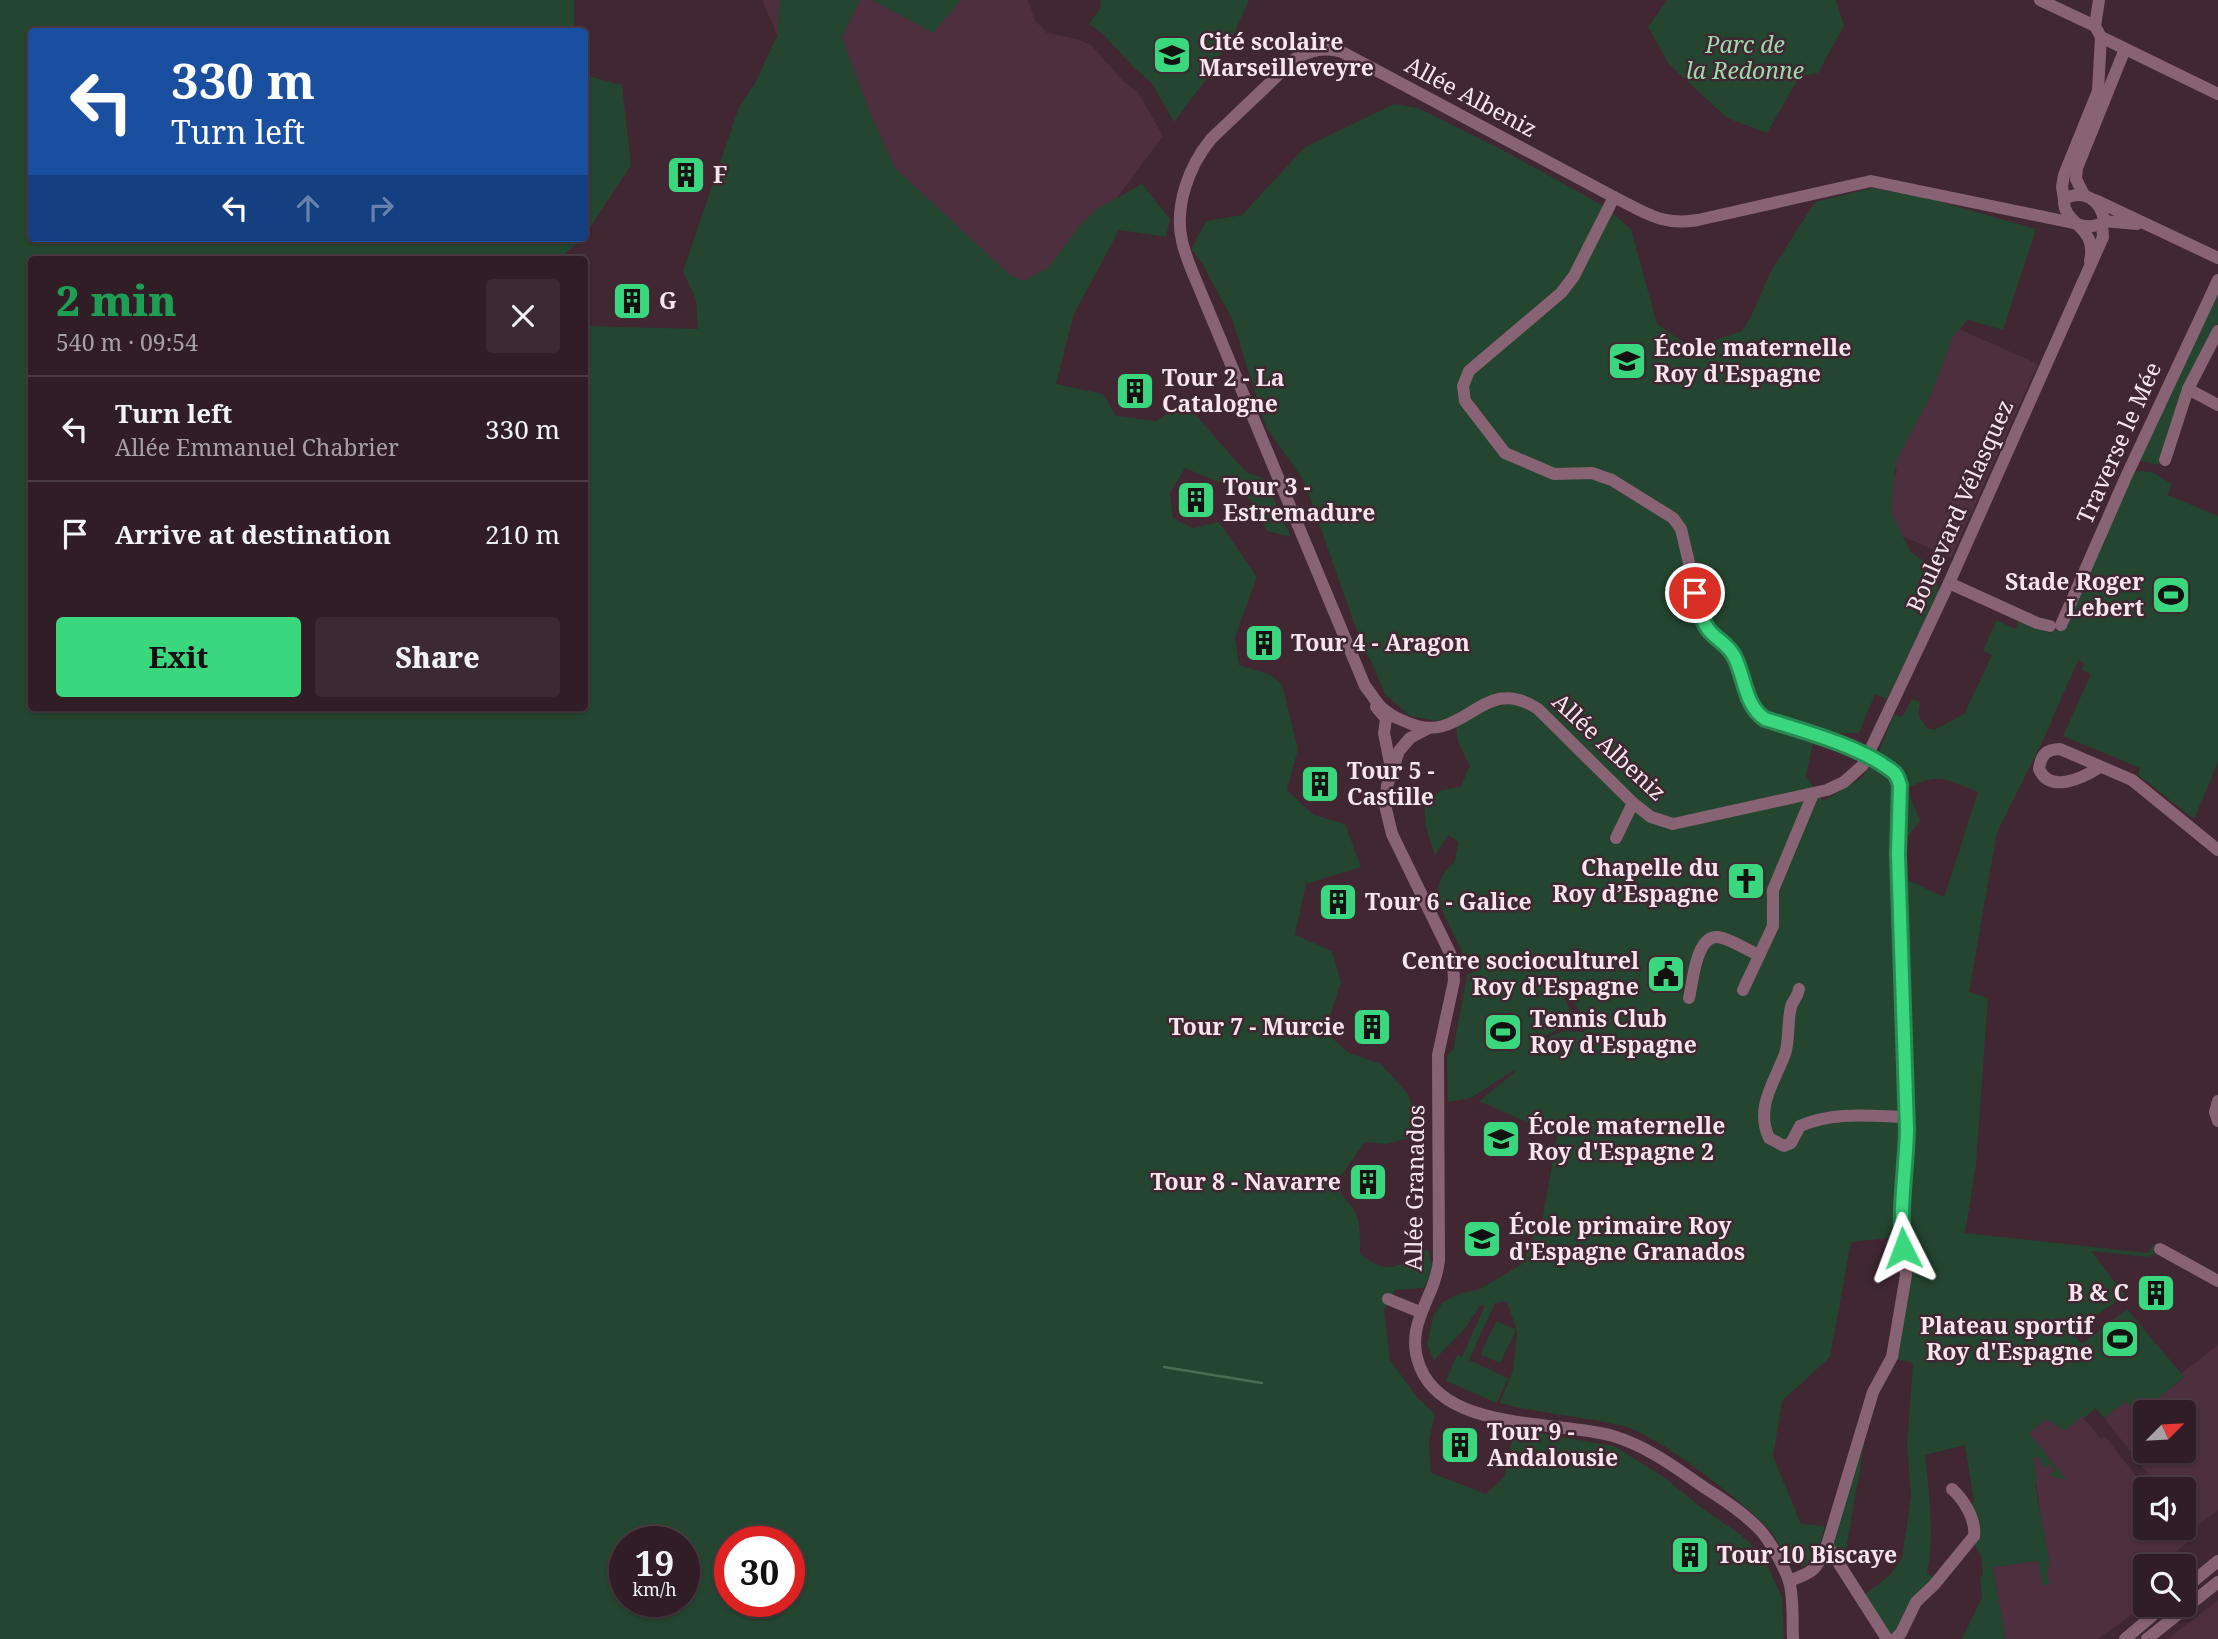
<!DOCTYPE html>
<html lang="en">
<head>
<meta charset="utf-8">
<style>
  body { margin:0; font-family:"Noto Serif",serif; background:#3c2a32; color:#f1f3f6; height:100vh; display:flex; flex-direction:column; font-size:26px; white-space:nowrap }
  * { box-sizing:border-box; margin:0 }
  p { font-size:23px; color:#a8a2a7 }
  .icon { flex:none; width:38px; height:38px; fill:none; stroke:currentColor; stroke-width:2; stroke-linecap:round; stroke-linejoin:round }
  .map { position:relative; flex:1; overflow:hidden }
  .sheet { position:absolute; left:28px; top:256px; width:560px; height:455px; display:flex; flex-direction:column; background:#301d26; border-radius:7px; box-shadow:0 2px 5px #0004,0 0 0 2px #4b3b43 }
  .sheet>* { flex:none }
  .top-card { position:absolute; left:28px; top:28px; width:560px; height:214px; border-radius:7px; box-shadow:0 2px 5px #0004,0 0 0 2px #4b3b43; background:#1a4fa0; color:#fff; overflow:hidden }
  .needle { width:46px; rotate:66deg }
  .buttons { position:absolute; left:2133px; top:1400px; display:grid; gap:14px }
  .buttons a { display:grid; place-items:center; width:63px; height:63px; border-radius:7px; background:#301d26; box-shadow:0 2px 5px #0004,0 0 0 2px #4b3b43; font-size:35px }
  .speed { position:absolute; left:609px; top:1526px; display:flex; gap:14px; font-size:35px; font-weight:700; text-align:center }
  .speed>* { display:grid; place-content:center; width:91px; height:91px; border-radius:50%; background:#301d26; box-shadow:0 2px 5px #0004,0 0 0 2px #4b3b43; line-height:1 }
  .speed small { font-size:18px; font-weight:400 }
  .speed .limit { border:10px solid #d22; background:#fff; color:#111 }
  .pin { position:absolute; display:grid; place-items:center; width:60px; height:60px; color:#fff; margin:-30px; border:4px solid #fff; border-radius:50%; box-shadow:0 2px 7px #0007 }
  .me { position:absolute; width:77px; margin:-38px; rotate:357deg; stroke-linejoin:round; filter:drop-shadow(0 0 5px #0008) }
  .turn { display:flex; align-items:center; gap:24px; height:147px; padding:0 28px; font-size:32px }
  .turn .icon { width:91px; height:91px; stroke-width:2.5 }
  .turn b { display:block; font-size:49px; line-height:60px }
  .lanes { display:flex; align-items:center; height:66px; padding:0 28px; background:#0003; justify-content:center; gap:35px; direction:ltr }
  .lanes .off { opacity:.35 }
  .round { display:grid; place-items:center; flex:none; width:74px; height:74px; border-radius:7px; background:#3c2a32 }
  .overview { display:flex; align-items:center; justify-content:space-between; height:119px; padding:0 28px }
  h1 { font-size:42px; font-weight:800; line-height:52px; color:#1e9e55 }
  .action { display:flex; gap:14px; margin-top:auto; padding:14px 28px }
  .action a { flex:1; height:80px; border-radius:7px; background:#3bd77f; color:#111; font-size:28px; font-weight:800; line-height:80px; text-align:center }
  .action a+a { background:#3c2a32; color:#f1f3f6 }
  ul { padding:0; list-style:none }
  li { display:flex; align-items:center; gap:21px; height:105px; padding:0 28px; border-top:2px solid #4b3b43 }
  li div { flex:1 }
  li b { display:block; font-size:26px }
  li em { font-style:normal }
  .map>svg:first-child { display:block }
  .built { fill:#4d2f3d }
  .green { fill:#24452f; fill-rule:evenodd }
  .lines { fill:none; stroke-linecap:round; stroke-linejoin:round }
  .stream { stroke:#486d53; stroke-width:2.5 }
  .minor { stroke:#886373; stroke-width:12 }
  .route-casing { stroke:#268c53; stroke-width:18 }
  .route { stroke:#3bd77f; stroke-width:12 }
  .labels { text-anchor:middle; stroke-width:5; stroke-linejoin:round; paint-order:stroke }
  .poi-label { font-size:23px; font-weight:bold; fill:#f7e6ed; stroke:#402732; text-anchor:start }
  .park-label { font-size:23px; font-style:italic; fill:#9bdaad; stroke:#402732 }
  .street-label { font-size:23px; fill:#f7e6ed; stroke:#402732 }
</style>
</head>
<body>
<div class="map">
<svg width="2218" height="1639" viewBox="0 0 2218 1639">
  <rect width="100%" height="100%" fill="#402732"/>
  <g class="built">
    <path d="M762,0H1028L1035,20L1047,33L1077,39L1091,45L1123,81L1138,92L1163,136L905,481L814,120Z"/>
    <path d="M1941,321L2038,364L1951,558L1874,523L1897,470L1879,461Z"/>
    <path d="M2218,1345V1510L2192,1530L2184,1519V1489H2160L2104,1418L2126,1401L2145,1426L2146,1451H2165L2177,1465L2184,1459L2177,1451H2184V1412H2147L2144,1409L2183,1378L2181,1374Z"/>
    <path d="M2082,1416L2101,1439L2105,1436L2146,1489V1528H2175L2187,1543L2158,1566H2146L2145,1605L2098,1639H2005L1993,1567L2049,1559L2042,1525L2029,1433L2046,1418Z"/>
    <path d="M2218,1600V1639H2168L2182,1628Z"/>
  </g>
  <g class="green">
    <path d="M0,0H574V31L32,32V238H582L566,253L565,259H32V707H584L585,326L698,329L696,300L683,271L739,107L755,83L777,36L780,0H860L842,37L870,113L895,168L1010,275L1024,281L1049,267L1081,224L1097,209L1142,184L1170,219L1166,237L1119,230L1074,314L1056,384L1103,394L1116,416L1156,421L1184,402L1246,472L1265,479L1291,537L1267,531L1246,494L1185,468L1170,493L1173,518L1193,528L1219,522L1257,577L1235,637L1239,665L1271,675L1282,684L1298,749L1287,790L1314,815L1345,824L1361,867L1306,884L1295,935L1332,951L1341,982L1325,1032L1349,1053L1381,1064L1408,1094L1421,1135L1387,1144L1365,1142L1340,1177L1341,1194C1362,1215 1360,1225 1360,1254C1389,1277 1399,1266 1428,1249L1433,1271L1423,1288L1395,1290L1384,1310L1390,1360L1417,1397L1435,1414L1429,1441L1431,1473L1486,1494L1504,1477L1515,1429L1614,1446L1665,1478L1702,1508L1741,1535L1763,1556L1782,1597L1784,1639H0ZM625,1542H684V1601H625ZM730,1542H789V1601H730Z"/>
    <path d="M872,0H961L933,33Z"/>
    <path d="M1100,0H1249L1229,45L1213,64L1214,69L1174,122L1151,82L1135,69L1104,35L1089,24L1101,7Z"/>
    <path d="M1667,0H1836L1844,26L1818,73L1799,77L1767,133L1727,118L1669,64L1648,27Z"/>
    <path d="M585,75L622,85L631,165L585,235Z"/>
    <path d="M1394,104L1418,108L1508,153L1604,206L1631,229L1657,324L1692,348L1742,331L1751,316L1772,269L1815,202L1872,188L1920,196L2036,229L2003,330L1968,320L1953,336L1931,395L1896,461L1891,512L1910,551L1936,570L1938,593L1887,699L1875,694L1859,733H1815L1806,776L1823,801L1861,778L1874,763L1888,773L1895,786L1900,1123L1896,1237L1851,1242L1830,1357L1782,1401L1773,1456L1801,1524L1825,1526L1816,1559L1804,1566L1787,1561C1781,1550 1776,1537 1768,1528C1743,1502 1656,1433 1623,1426C1582,1416 1541,1414 1500,1403L1513,1370L1517,1332L1507,1301L1495,1303L1469,1360L1508,1378L1497,1403L1446,1381L1457,1355L1462,1357L1485,1305L1480,1306L1463,1331L1434,1360L1427,1345L1433,1316L1443,1302L1458,1294L1480,1289L1522,1264L1543,1216L1557,1136L1479,1101L1515,1072L1514,1070L1471,1098L1448,1102L1447,1056L1454,1049C1457,1023 1463,1001 1467,975L1482,968L1467,962L1442,910L1438,888L1443,874L1455,861L1458,842L1448,835L1435,855L1426,828L1424,804L1441,790L1460,787L1470,766L1458,742L1455,716L1439,721L1410,716L1385,694L1371,661L1364,651L1304,481L1266,427L1232,319L1202,263L1191,249L1206,221L1242,215L1305,147ZM1560,987L1577,1006L1589,1026L1583,1032L1564,1031L1527,1046L1574,1020Z"/>
    <path d="M2218,288V323L2176,409L2159,465L2137,460Z"/>
    <path d="M2140,471L2152,472L2172,484L2168,495L2218,516V762L2194,819L2138,775L2140,768L2063,736L2091,674L2082,670L2084,663L2078,660L2045,736L1997,832L1969,992L1988,998L1976,1165L1965,1233L2148,1253L2154,1243V1254L2149,1257L2091,1251L2125,1295L2072,1333L2082,1344L2127,1309L2184,1377L2145,1409L2147,1412L2145,1426L2126,1401L2104,1418L2096,1408L2084,1418L2082,1416L2065,1431L2046,1419L2029,1433L2067,1481L2050,1475L2055,1471L2049,1464L2043,1469L2040,1457L2033,1458L2037,1479L2035,1484L2050,1564L2047,1573L2049,1584L2042,1585L2038,1561L1993,1567L2006,1639H1962L1982,1597L1980,1577L1983,1575L1981,1555L1974,1544L1967,1504L1974,1502L1965,1445L1925,1455C1929,1495 1935,1534 1927,1573L1934,1577L1892,1638L1864,1595L1890,1575L1902,1558L1911,1496L1907,1444L1913,1363L1896,1359L1905,1232L1903,878L1944,897L1978,792C1943,779 1942,772 1907,788L1920,821L1904,841V789L1880,758L1879,751L1894,714L1902,717L1912,699L1920,702L1918,715L1927,728L1934,730L1964,714L1992,655L1983,650L1997,620L2015,629L2019,620L2049,633L2060,628L2132,472Z"/>
    <path d="M1496,1321L1515,1329V1332L1500,1363L1481,1355V1353Z"/>
    <path d="M1865,1440L1844,1562L1831,1545Z"/>
  </g>
  <g class="lines">
    <path class="stream" d="M1164,1367L1262,1383"/>
    <g class="minor">
      <path d="M2040,0L2095,26L2101,37L2218,94"/>
      <path d="M2095,26L2099,0"/>
      <path d="M2084,195L2076,179L2077,168L2125,49"/>
      <path d="M1614,197L1574,276L1561,293L1469,371L1463,386L1465,401L1505,453L1554,474L1592,473L1612,480L1673,518L1681,529L1702,618C1710,633 1726,641 1734,656C1745,676 1744,705 1765,718C1794,728 1892,756 1900,785L1898,854L1907,1130L1906,1166L1900,1221L1906,1275L1892,1357L1873,1392L1827,1545C1817,1570 1814,1572 1789,1581"/>
      <path d="M2064,199L2062,187L2064,175L2098,91L2101,37"/>
      <path d="M2095,200L2218,258"/>
      <path d="M2104,221L2137,224"/>
      <path d="M2078,224L1871,181L1698,220C1661,226 1646,213 1614,197L1342,52C1325,47 1312,50 1296,58L1211,139C1189,166 1174,206 1182,241C1185,255 1191,269 1197,283L1365,686C1371,693 1375,701 1381,707C1387,713 1396,718 1404,721C1464,751 1480,670 1538,709L1633,803L1651,817L1673,824L1827,790L1844,782L1863,765L1949,583L2103,237L2102,223"/>
      <path d="M2080,225C2089,227 2098,227 2104,221C2101,199 2083,189 2064,199C2062,225 2098,225 2090,261"/>
      <path d="M2188,389L2218,405"/>
      <path d="M2165,460L2188,389L2218,331"/>
      <path d="M1949,583L2037,623L2050,626"/>
      <path d="M2061,625L2125,479L2218,280"/>
      <path d="M1376,707L1386,719L1384,733L1391,768"/>
      <path d="M1427,729L1410,738L1399,751L1387,786L1385,805L1392,834L1450,953L1453,961L1454,981L1438,1055L1439,1260C1435,1300 1403,1324 1420,1367C1446,1432 1557,1420 1613,1436C1647,1446 1676,1468 1705,1488C1724,1500 1744,1513 1760,1530C1770,1541 1784,1566 1789,1581C1794,1598 1792,1621 1793,1639"/>
      <path d="M2100,767C2083,778 2050,794 2039,769C2041,755 2046,749 2060,749L2132,780L2218,850"/>
      <path d="M1616,838L1633,803"/>
      <path d="M1799,989C1798,996 1795,998 1792,1004C1787,1015 1790,1039 1785,1054C1774,1083 1755,1107 1769,1138L1784,1146L1791,1143L1800,1126C1834,1111 1870,1116 1906,1117"/>
      <path d="M1743,990L1773,926V890L1813,794"/>
      <path d="M1689,998C1693,981 1696,935 1718,937C1731,939 1747,950 1759,955"/>
      <path d="M2218,1101L2215,1112L2218,1121"/>
      <path d="M2160,1249L2218,1281"/>
      <path d="M1388,1299L1420,1312"/>
      <path d="M1827,1545L1887,1639"/>
      <path d="M2184,1589L2218,1561"/>
      <path d="M1895,1639L1901,1633L1916,1602L1934,1585L1974,1536C1976,1519 1964,1500 1952,1489"/>
      <path d="M2125,1639L2165,1605"/>
      <path d="M2147,1639L2218,1582"/>
    </g>
  </g>
  <g class="lines">
    <g class="route-casing">
      <path id="route" d="M1695,593C1699,605 1700,618 1708,629C1715,639 1728,644 1734,656C1745,676 1744,705 1765,719C1803,731 1860,746 1892,771C1897,774 1898,779 1900,785L1898,854L1907,1130C1906,1170 1899,1208 1903,1248"/>
    </g>
    <use href="#route" class="route"/>
  </g>
  <defs>
    <g id="school-square" transform="scale(2.0125)"><rect x="-9" y="-9" width="18" height="18" rx="4" fill="#3bd77f" stroke="#402732"/><path d="M0-5L7-2L0 1L-7-2ZM-4 1L0 2.5L4 1V4Q0 6-4 4Z" fill="#111"/></g>
    <g id="building-square" transform="scale(2.0125)"><rect x="-9" y="-9" width="18" height="18" rx="4" fill="#3bd77f" stroke="#402732"/><path d="M-4-6H4V6H1V3H-1V6H-4ZM-2.5-4.3h1.7v1.8h-1.7ZM.8-4.3h1.7v1.8H.8ZM-2.5-1h1.7V.8h-1.7ZM.8-1h1.7V.8H.8Z" fill="#111"/></g>
    <g id="stadium-square" transform="scale(2.0125)"><rect x="-9" y="-9" width="18" height="18" rx="4" fill="#3bd77f" stroke="#402732"/><path d="M0-5a6.5 5 0 1 0 0 10a6.5 5 0 1 0 0-10ZM-3.5-1.8h7v3.6h-7Z" fill="#111"/></g>
    <g id="church-square" transform="scale(2.0125)"><rect x="-9" y="-9" width="18" height="18" rx="4" fill="#3bd77f" stroke="#402732"/><path d="M-1.2-6h2.4v3.5h3.3v2.4h-3.3V6h-2.4V-.1h-3.3v-2.4h3.3Z" fill="#111"/></g>
    <g id="civic-square" transform="scale(2.0125)"><rect x="-9" y="-9" width="18" height="18" rx="4" fill="#3bd77f" stroke="#402732"/><path d="M-.6-6.5H3V-4.5H.6V-3L4-1V1h2V6H-6V1h2V-1L-.6-3ZM-1.2 2.5V6h2.4V2.5Z" fill="#111"/></g>
  </defs>
  <g fill-rule="evenodd">
    <use href="#school-square" x="1172" y="55"/>
    <use href="#building-square" x="686" y="175"/>
    <use href="#building-square" x="632" y="301"/>
    <use href="#school-square" x="1627" y="361"/>
    <use href="#building-square" x="1135" y="391"/>
    <use href="#building-square" x="1196" y="500"/>
    <use href="#stadium-square" x="2171" y="595"/>
    <use href="#building-square" x="1264" y="643"/>
    <use href="#building-square" x="1320" y="784"/>
    <use href="#church-square" x="1746" y="881"/>
    <use href="#building-square" x="1338" y="902"/>
    <use href="#civic-square" x="1666" y="974"/>
    <use href="#building-square" x="1372" y="1027"/>
    <use href="#stadium-square" x="1503" y="1032"/>
    <use href="#school-square" x="1501" y="1139"/>
    <use href="#building-square" x="1368" y="1182"/>
    <use href="#school-square" x="1482" y="1239"/>
    <use href="#building-square" x="2156" y="1293"/>
    <use href="#stadium-square" x="2120" y="1339"/>
    <use href="#building-square" x="1460" y="1445"/>
    <use href="#building-square" x="1690" y="1555"/>
  </g>
  <g class="labels">
    <g class="poi-label">
      <text x="1199" y="50">Cité scolaire<tspan x="1199" dy="26">Marseilleveyre</tspan></text>
      <text x="713" y="183">F</text>
      <text x="659" y="309">G</text>
      <text x="1654" y="356">École maternelle<tspan x="1654" dy="26">Roy d'Espagne</tspan></text>
      <text x="1162" y="386">Tour 2 - La<tspan x="1162" dy="26">Catalogne</tspan></text>
      <text x="1223" y="495">Tour 3 -<tspan x="1223" dy="26">Estremadure</tspan></text>
      <text x="2144" y="590" text-anchor="end">Stade Roger<tspan x="2144" dy="26">Lebert</tspan></text>
      <text x="1291" y="651">Tour 4 - Aragon</text>
      <text x="1347" y="779">Tour 5 -<tspan x="1347" dy="26">Castille</tspan></text>
      <text x="1719" y="876" text-anchor="end">Chapelle du<tspan x="1719" dy="26">Roy d’Espagne</tspan></text>
      <text x="1365" y="910">Tour 6 - Galice</text>
      <text x="1639" y="969" text-anchor="end">Centre socioculturel<tspan x="1639" dy="26">Roy d'Espagne</tspan></text>
      <text x="1530" y="1027">Tennis Club<tspan x="1530" dy="26">Roy d'Espagne</tspan></text>
      <text x="1345" y="1035" text-anchor="end">Tour 7 - Murcie</text>
      <text x="1528" y="1134">École maternelle<tspan x="1528" dy="26">Roy d'Espagne 2</tspan></text>
      <text x="1341" y="1190" text-anchor="end">Tour 8 - Navarre</text>
      <text x="1509" y="1234">École primaire Roy<tspan x="1509" dy="26">d'Espagne Granados</tspan></text>
      <text x="2129" y="1301" text-anchor="end">B &amp; C</text>
      <text x="2093" y="1334" text-anchor="end">Plateau sportif<tspan x="2093" dy="26">Roy d'Espagne</tspan></text>
      <text x="1487" y="1440">Tour 9 -<tspan x="1487" dy="26">Andalousie</tspan></text>
      <text x="1717" y="1563">Tour 10 Biscaye</text>
    </g>
    <g class="park-label">
      <text x="1745" y="53">Parc de<tspan x="1745" dy="26">la Redonne</tspan></text>
    </g>
    <g class="street-label">
      <text transform="translate(1471 97) rotate(28)" y="8">Allée Albeniz</text>
      <text transform="translate(2119 443) rotate(-66)" y="8">Traverse le Mée</text>
      <text transform="translate(1960 506) rotate(-66)" y="8">Boulevard Vélasquez</text>
      <text transform="translate(1609 747) rotate(43)" y="8">Allée Albeniz</text>
      <text transform="translate(1415 1188) rotate(-89)" y="8">Allée Granados</text>
    </g>
  </g>
</svg>
<div class="buttons">
<a><svg class="needle" viewBox="-14 -14 28 28"><path d="M0-13l5 13h-10z" fill="#e53935"/><path d="M0 13l5-13h-10z" fill="#a8a2a7"/></svg></a>
<a><svg class="icon" aria-label="sound" viewBox="0 0 24 24"><path d="M4 9h4l5-4v14l-5-4H4zM17 9q2 3 0 6"/></svg></a>
<a><svg class="icon" aria-label="search" viewBox="0 0 24 24"><circle cx="10" cy="10" r="6"/><path d="M15 15l6 6"/></svg></a>
</div>
<div class="speed"><div>19<small>km/h</small></div><div class="limit">30</div></div>
<div class="pin" style="left:1695px;top:593px;background:#d93025"><svg class="icon" aria-label="arrive" viewBox="0 0 24 24"><path d="M6 21V4h12l-3 4 3 4H6"/></svg></div>
<svg class="me" style="left:1903px;top:1248px" viewBox="-20 -20 40 40"><path d="M0-17L14 15 0 8-14 15z" fill="#3bd77f" stroke="#fff" stroke-width="4"/></svg>
<div class="top-card">
<div class="turn"><svg class="icon" aria-label="left" viewBox="0 0 24 24"><path d="M17 20v-9H6M10 6l-5 5 5 5"/></svg><div><b>330 m</b>Turn left</div></div>
<div class="lanes"><svg class="icon" aria-label="left" viewBox="0 0 24 24"><path d="M17 20v-9H6M10 6l-5 5 5 5"/></svg><svg class="icon off" aria-label="ahead" viewBox="0 0 24 24"><path d="M12 20V5M6 11l6-6 6 6"/></svg><svg class="icon off" aria-label="right" viewBox="0 0 24 24"><path d="M7 20v-9h11M14 6l5 5-5 5"/></svg></div>
</div>
<section class="sheet">
<div class="overview"><div><h1>2 min</h1><p>540 m · 09:54</p></div><a class="round"><svg class="icon" aria-label="close" viewBox="0 0 24 24"><path d="M6 6l12 12M18 6L6 18"/></svg></a></div>
<ul>
<li><svg class="icon" aria-label="left" viewBox="0 0 24 24"><path d="M17 20v-9H6M10 6l-5 5 5 5"/></svg><div><b>Turn left</b><p>Allée Emmanuel Chabrier</p></div><em>330 m</em></li>
<li><svg class="icon" aria-label="arrive" viewBox="0 0 24 24"><path d="M6 21V4h12l-3 4 3 4H6"/></svg><div><b>Arrive at destination</b></div><em>210 m</em></li>
</ul>
<div class="action"><a>Exit</a><a>Share</a></div>
</section>
</div>
</body>
</html>
